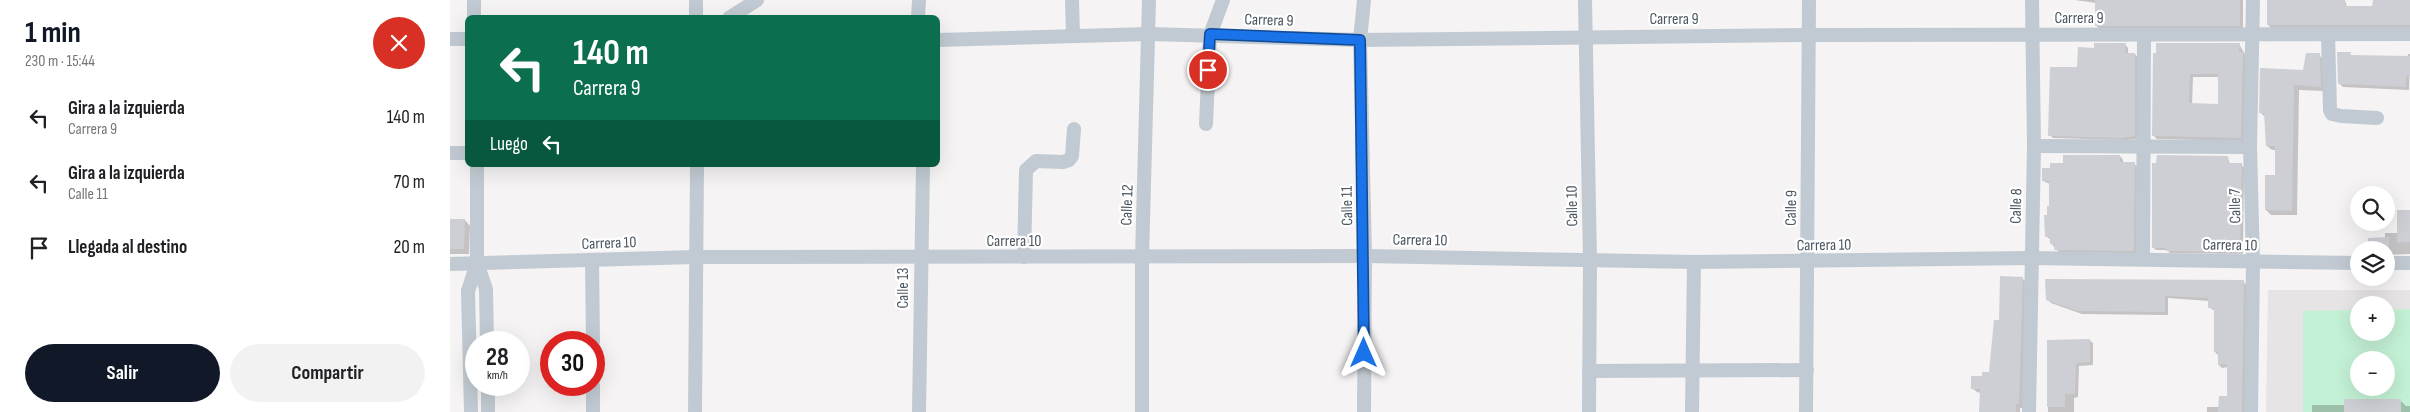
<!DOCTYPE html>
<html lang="es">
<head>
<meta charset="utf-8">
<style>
  body { margin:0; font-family:"Sofia Sans Condensed",sans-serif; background:#f2f2f2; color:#202124; height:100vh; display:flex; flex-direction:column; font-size:19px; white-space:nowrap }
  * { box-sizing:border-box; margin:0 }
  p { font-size:16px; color:#757577 }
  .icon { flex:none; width:28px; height:28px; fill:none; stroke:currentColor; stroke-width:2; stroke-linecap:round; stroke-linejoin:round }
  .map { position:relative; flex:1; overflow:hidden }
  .panel { display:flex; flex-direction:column; background:#fff; width:450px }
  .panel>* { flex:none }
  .guide { position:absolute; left:15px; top:15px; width:475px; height:152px; border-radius:8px; box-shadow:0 5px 20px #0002; background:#0b6e4f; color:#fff; overflow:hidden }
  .tools { position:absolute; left:1900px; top:186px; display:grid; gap:10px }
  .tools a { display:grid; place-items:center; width:45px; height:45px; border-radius:50%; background:#fff; box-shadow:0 5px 20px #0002; font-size:25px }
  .speed { position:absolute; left:15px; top:331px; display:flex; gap:10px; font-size:25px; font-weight:700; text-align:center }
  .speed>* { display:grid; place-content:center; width:65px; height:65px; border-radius:50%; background:#fff; box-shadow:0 5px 20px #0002; line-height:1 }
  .speed small { font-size:12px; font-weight:400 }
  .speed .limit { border:8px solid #d22; background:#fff; color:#111 }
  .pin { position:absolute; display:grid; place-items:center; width:42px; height:42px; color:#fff; margin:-21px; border:2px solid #fff; border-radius:50%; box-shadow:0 1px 5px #0007 }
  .me { position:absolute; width:55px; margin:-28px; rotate:0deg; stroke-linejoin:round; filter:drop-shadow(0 0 4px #0008) }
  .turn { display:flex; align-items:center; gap:18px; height:105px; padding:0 25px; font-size:22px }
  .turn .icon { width:65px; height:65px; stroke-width:2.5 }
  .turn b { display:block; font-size:35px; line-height:42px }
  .then { display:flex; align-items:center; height:48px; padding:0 25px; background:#0003; gap:10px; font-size:19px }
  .round { display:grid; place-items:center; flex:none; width:52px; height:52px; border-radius:26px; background:#f2f2f2 }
  .headline { display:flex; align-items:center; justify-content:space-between; height:85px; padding:0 25px }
  h1 { font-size:30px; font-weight:700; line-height:38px; color:#111827 }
  .action { display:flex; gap:10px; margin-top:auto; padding:10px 25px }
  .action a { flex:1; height:58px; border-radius:30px; background:#111827; color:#fff; font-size:20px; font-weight:700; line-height:58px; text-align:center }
  .action a+a { background:#f2f2f2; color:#202124 }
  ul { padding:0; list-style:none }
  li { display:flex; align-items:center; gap:15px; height:65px; padding:0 25px }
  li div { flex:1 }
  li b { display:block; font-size:19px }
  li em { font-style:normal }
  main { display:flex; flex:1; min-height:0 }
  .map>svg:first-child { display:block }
  .education { fill:#e6e4e5; fill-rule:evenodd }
  .green { fill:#c3f1d5; fill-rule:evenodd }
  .shadow { fill:#0003; fill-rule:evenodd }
  .building { fill:#cdcfd5; fill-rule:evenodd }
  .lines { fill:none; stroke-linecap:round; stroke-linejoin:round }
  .street { stroke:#c1cad2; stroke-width:14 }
  .route-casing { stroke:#114b97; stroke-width:12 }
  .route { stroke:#1a73e8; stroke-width:9 }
  .labels { text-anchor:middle; stroke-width:4.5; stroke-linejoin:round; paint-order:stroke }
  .street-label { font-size:16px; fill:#4a5661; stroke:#fff }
</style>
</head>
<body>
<main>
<section class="panel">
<div class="headline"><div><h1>1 min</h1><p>230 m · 15:44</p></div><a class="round" style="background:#d93025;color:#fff"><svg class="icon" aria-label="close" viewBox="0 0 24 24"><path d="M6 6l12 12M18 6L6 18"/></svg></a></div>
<ul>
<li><svg class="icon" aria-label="left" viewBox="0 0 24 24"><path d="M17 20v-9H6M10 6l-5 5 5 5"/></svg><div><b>Gira a la izquierda</b><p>Carrera 9</p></div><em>140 m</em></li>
<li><svg class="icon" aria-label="left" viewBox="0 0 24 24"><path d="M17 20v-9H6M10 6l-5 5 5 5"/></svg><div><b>Gira a la izquierda</b><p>Calle 11</p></div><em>70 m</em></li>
<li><svg class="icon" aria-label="arrive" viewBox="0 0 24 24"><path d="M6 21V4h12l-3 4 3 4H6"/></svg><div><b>Llegada al destino</b></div><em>20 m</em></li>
</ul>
<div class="action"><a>Salir</a><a>Compartir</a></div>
</section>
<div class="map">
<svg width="1960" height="412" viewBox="0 0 1960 412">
  <rect width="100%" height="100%" fill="#f5f3f3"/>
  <path class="education" d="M1818,290H1960V412H1816ZM1909,305H1936V332H1909ZM1909,360H1936V388H1909Z"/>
  <path class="green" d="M1960,309V412H1853V311L1909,310V332H1936V310ZM1909,360H1936V388H1909Z"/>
  <g class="shadow">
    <path d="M1625,0H1793V28L1649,29L1646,25V3Z"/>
    <path d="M1818,0H1895L1897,7H1924L1960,0V28H1821L1818,25Z"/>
    <path d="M1675,44L1678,48V54H1685L1688,58L1687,139L1676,140L1603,138L1600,135L1628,69L1645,49Z"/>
    <path d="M1789,44L1796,56L1794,141L1707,139L1704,136V54ZM1743,77H1770L1769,105H1742Z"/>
    <path d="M1900,54L1903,56L1958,57V54H1960L1959,90L1893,87L1889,83Z"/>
    <path d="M1869,55L1874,60L1875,91L1849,90L1847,215H1821L1816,210L1826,176V150H1822L1817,146L1816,118L1811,113Z"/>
    <path d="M1670,156L1673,160V163L1684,164L1688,167L1686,254L1609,252L1601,243V240L1596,236L1600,207V184L1593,181L1601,169L1614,164Z"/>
    <path d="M1777,157L1781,165H1791L1794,167L1793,254L1720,253L1717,250H1706L1703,247Z"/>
    <path d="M1960,211V254L1936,255V250H1920L1935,239V233H1948Z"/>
    <path d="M0,220H15L20,226L19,254H0Z"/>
    <path d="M1572,278L1577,283L1573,408H1570V412H1530L1531,393L1527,392L1522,388L1540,374L1550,321Z"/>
    <path d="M1793,282L1797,285L1796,412H1757V407H1770L1778,397V367L1772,368L1769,365L1768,355L1765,352V311L1759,307V301L1718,298V315L1632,314L1601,303L1597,299Z"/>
    <path d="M1639,340L1643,343V365L1629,366L1628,397L1624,398V412H1598V341Z"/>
    <path d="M1950,400L1956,406H1960V412H1862V405H1895Z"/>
  </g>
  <g class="building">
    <rect x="1645" y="0" width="145" height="26"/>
    <path d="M1817,0H1895V6H1922L1923,0H1960V25H1817Z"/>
    <path d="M1644,43H1676L1675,53H1685V136L1672,138L1598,136L1600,67H1627L1628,47L1644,48Z"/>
    <path d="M1706,43H1790L1789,52H1793L1791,138L1702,136L1703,53H1706ZM1740,74H1768V104L1739,103Z"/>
    <path d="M1887,52H1901L1900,55L1960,56V76H1956V87L1888,84Z"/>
    <path d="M1856,53H1870L1871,87L1844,85L1842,211L1815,210V175H1825V146H1816L1814,113H1809L1810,68L1853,70Z"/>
    <path d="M1613,155H1670V162H1685L1684,251L1604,250L1605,244H1600V237H1595L1594,215H1597V206H1599V181H1592V168H1600V163H1613Z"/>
    <path d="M1707,155L1778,156L1779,163H1792L1790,252L1716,251V248H1702V163H1706Z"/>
    <rect x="1947" y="210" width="13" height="32"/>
    <path d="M0,219H15L14,249H0Z"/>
    <path d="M1939,237V250H1918V238Z"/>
    <path d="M1550,276L1573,277L1569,404H1566V412H1529L1530,389H1521V376H1532V372H1539L1544,320H1549Z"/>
    <path d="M1595,279L1794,280L1792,412H1768L1769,396H1777V364L1768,365V352H1764V308H1758V298L1715,296V312L1628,311L1596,300Z"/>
    <path d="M1640,339V362L1626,363L1625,394H1615V407H1597V340Z"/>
    <rect x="1894" y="399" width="57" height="13"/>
  </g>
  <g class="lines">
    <g class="street">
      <path d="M622,0L623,35"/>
      <path d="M914,0L910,40L915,256L914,412"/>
      <path d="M1135,0L1140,260L1139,412"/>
      <path d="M24,18V0"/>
      <path d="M246,18V0"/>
      <path d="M279,18L307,0"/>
      <path d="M468,18L469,0"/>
      <path d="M1878,34L1880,110L1882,114L1891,116L1927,118"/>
      <path d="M0,39H18"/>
      <path d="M488,40L699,34L910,40L1360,35L1960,34"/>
      <path d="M756,124L760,35L773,0"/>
      <path d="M1584,146L1800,147"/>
      <path d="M0,153H18"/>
      <path d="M574,257L576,170L586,161L613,162L619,160L622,156L624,129"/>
      <path d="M1693,259L1694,35"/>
      <path d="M142,260L143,342"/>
      <path d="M27,263L36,289L37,342"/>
      <path d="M1936,263H1960"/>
      <path d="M0,264L245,257L915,256L1244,262L1581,258L1909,263"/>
      <path d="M1139,371L1357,370"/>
      <path d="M38,385V412"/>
      <path d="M143,385V412"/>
      <path d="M21,412L18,291L27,263V165"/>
      <path d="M245,412L247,165"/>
      <path d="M469,412L473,165"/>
      <path d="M692,412V258L699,0"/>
      <path d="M1242,412L1244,262"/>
      <path d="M1356,412L1359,0"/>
      <path d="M1579,412L1584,146L1582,0"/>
      <path d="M1801,412L1803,263L1800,147L1803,0"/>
    </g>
  </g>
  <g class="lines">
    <g class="route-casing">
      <path id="route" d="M758,70L760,34L910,40L914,353"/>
    </g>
    <use href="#route" class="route"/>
  </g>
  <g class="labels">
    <g class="street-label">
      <text x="1629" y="23">Carrera 9</text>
      <text x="1224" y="24">Carrera 9</text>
      <text transform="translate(819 19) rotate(2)" y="6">Carrera 9</text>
      <text transform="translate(676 205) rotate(-88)" y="6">Calle 12</text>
      <text transform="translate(896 206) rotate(-91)" y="6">Calle 11</text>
      <text transform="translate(1121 206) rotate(-91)" y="6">Calle 10</text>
      <text transform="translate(1565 206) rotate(-88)" y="6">Calle 8</text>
      <text transform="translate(1784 206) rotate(-91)" y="6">Calle 7</text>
      <text transform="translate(1340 208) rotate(-89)" y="6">Calle 9</text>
      <text transform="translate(970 239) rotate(1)" y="6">Carrera 10</text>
      <text x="564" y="246">Carrera 10</text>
      <text transform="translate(159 242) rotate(-2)" y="6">Carrera 10</text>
      <text transform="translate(1374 244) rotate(-1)" y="6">Carrera 10</text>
      <text transform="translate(1780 244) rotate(1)" y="6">Carrera 10</text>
      <text transform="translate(452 288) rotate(-90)" y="6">Calle 13</text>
    </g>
  </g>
</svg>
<div class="tools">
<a><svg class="icon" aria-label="search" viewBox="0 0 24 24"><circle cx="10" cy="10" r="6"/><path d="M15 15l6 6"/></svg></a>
<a><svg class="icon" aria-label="layers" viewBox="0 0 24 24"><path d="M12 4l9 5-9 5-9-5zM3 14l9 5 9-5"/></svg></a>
<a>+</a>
<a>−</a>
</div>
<div class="speed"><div>28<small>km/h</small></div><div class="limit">30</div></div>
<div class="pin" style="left:758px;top:70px;background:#d93025"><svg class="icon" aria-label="arrive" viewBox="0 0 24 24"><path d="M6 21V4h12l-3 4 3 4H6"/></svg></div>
<svg class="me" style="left:914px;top:353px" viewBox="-20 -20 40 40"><path d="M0-17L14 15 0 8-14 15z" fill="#1a73e8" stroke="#fff" stroke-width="4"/></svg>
<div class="guide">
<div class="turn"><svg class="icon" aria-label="left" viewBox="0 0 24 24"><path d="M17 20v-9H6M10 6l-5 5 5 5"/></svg><div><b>140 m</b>Carrera 9</div></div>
<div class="then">Luego<svg class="icon" aria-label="left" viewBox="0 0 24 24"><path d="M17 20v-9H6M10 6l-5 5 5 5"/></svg></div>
</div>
</div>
</main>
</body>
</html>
